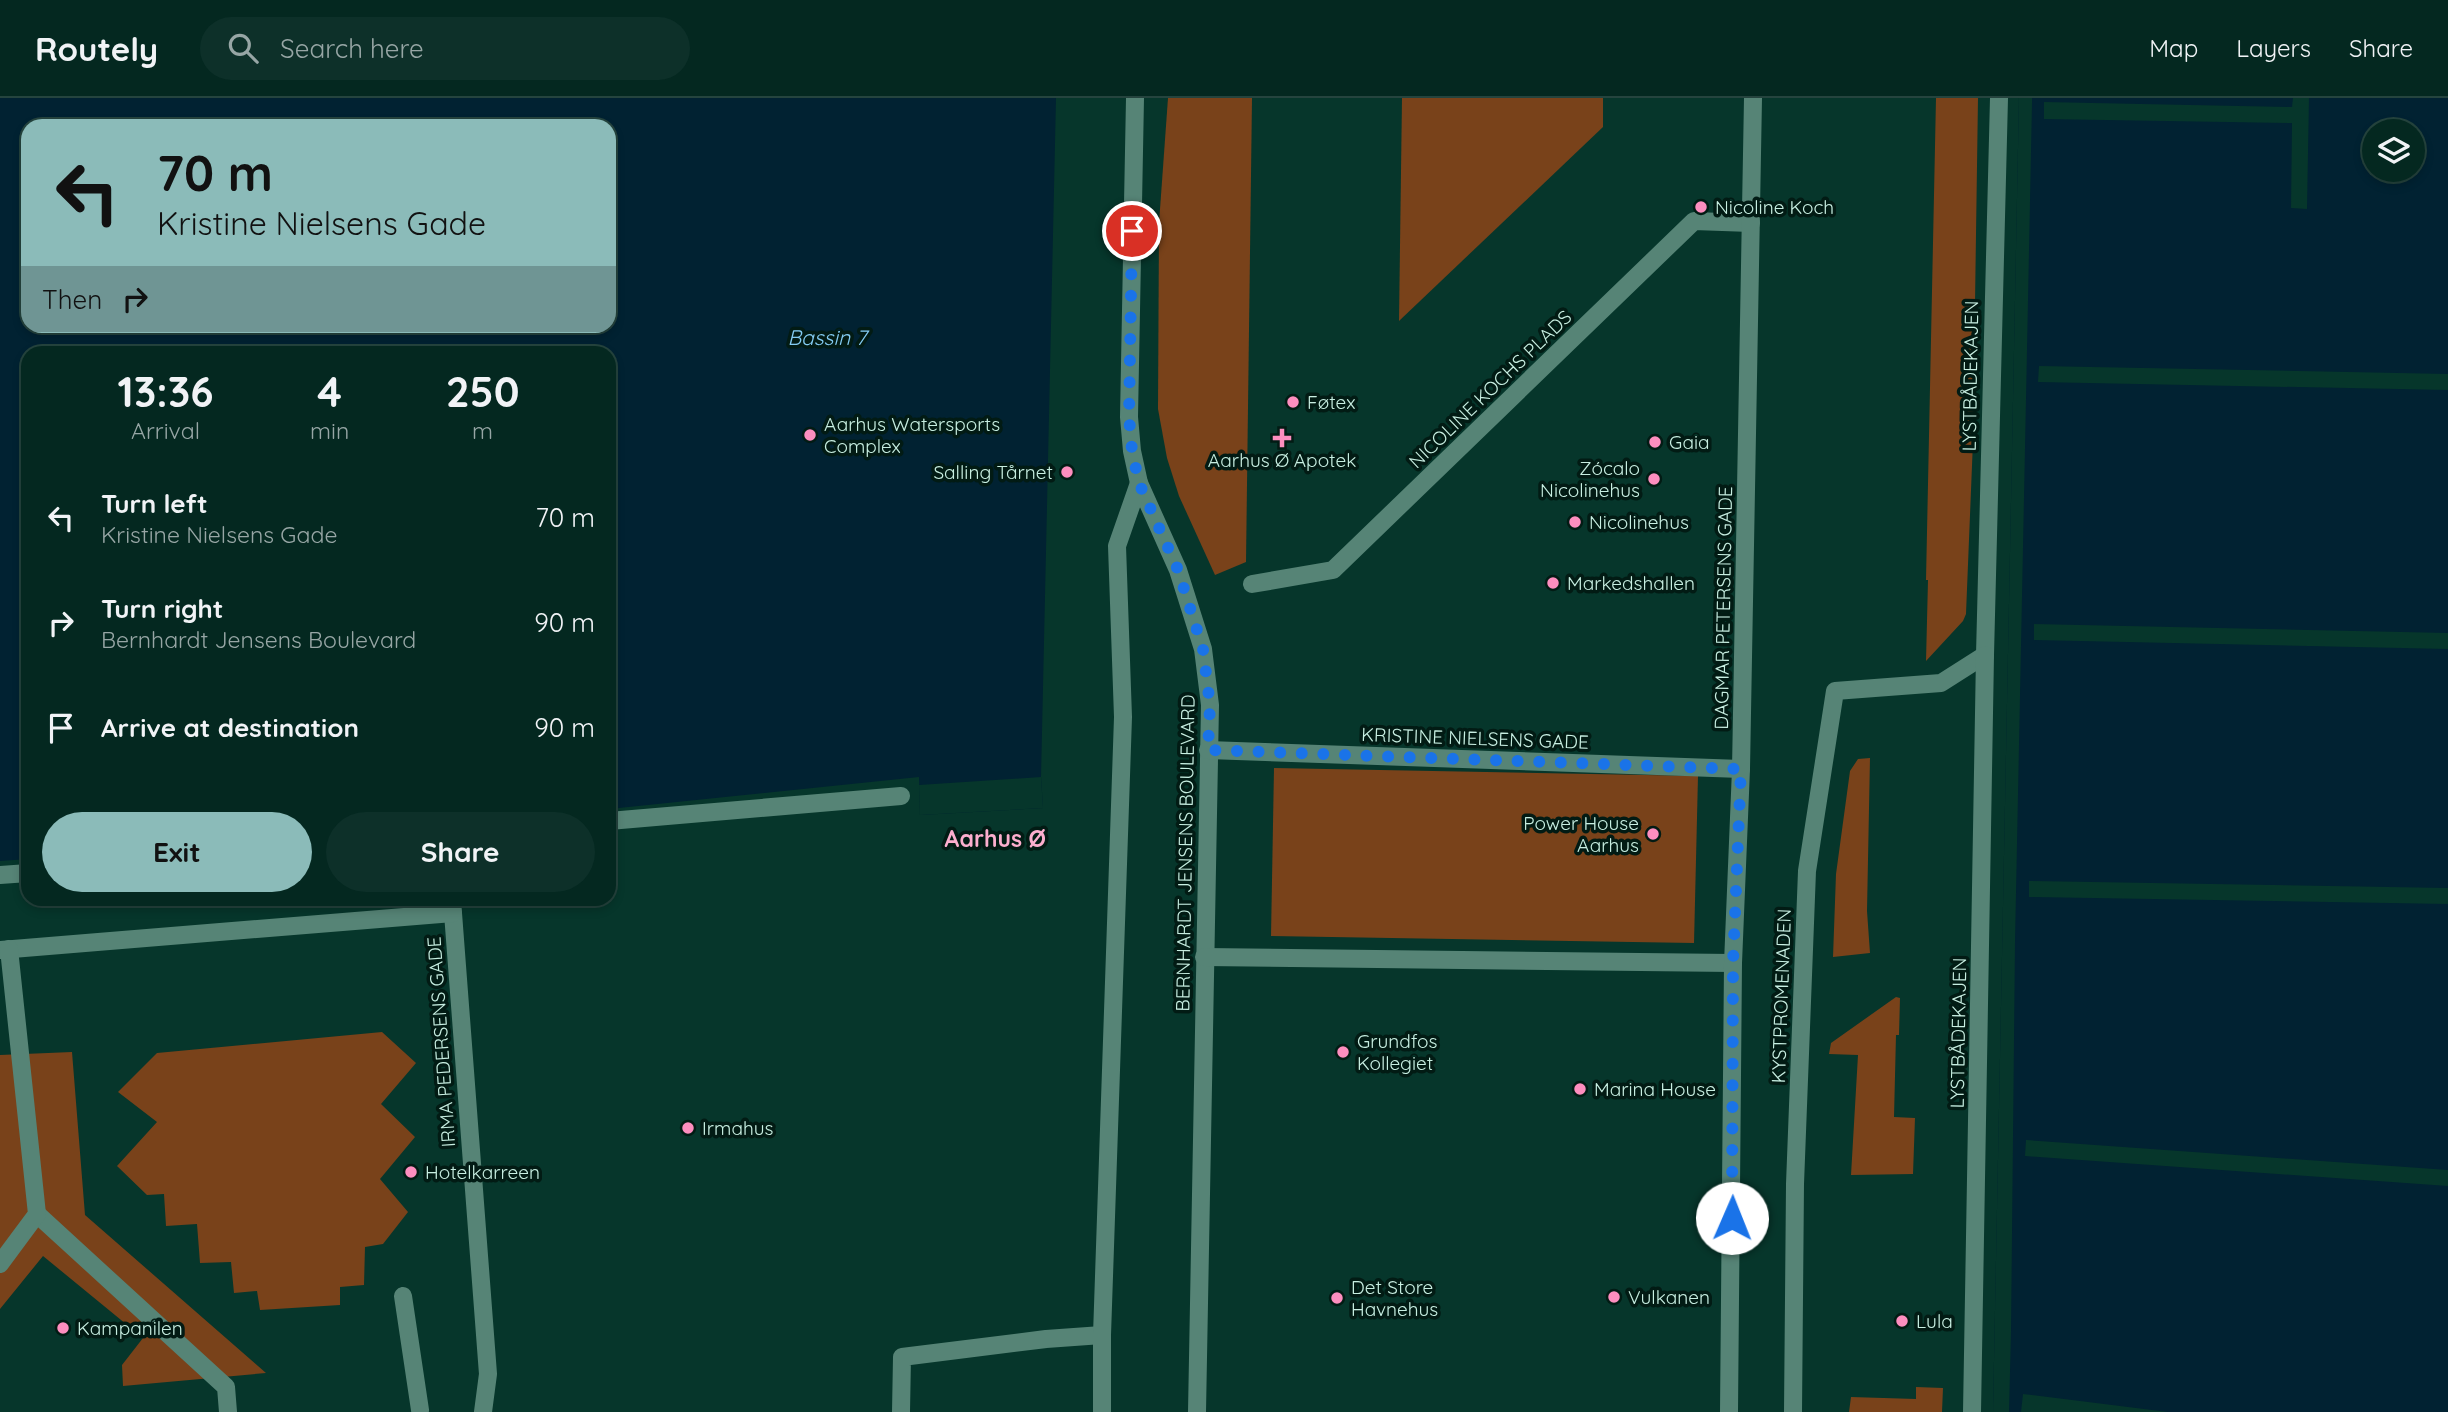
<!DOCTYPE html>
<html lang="en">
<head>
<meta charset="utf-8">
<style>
  body { margin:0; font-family:Quicksand,sans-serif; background:#0d3029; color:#f1f3f6; height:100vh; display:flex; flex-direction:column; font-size:26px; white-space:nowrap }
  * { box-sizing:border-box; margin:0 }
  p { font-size:23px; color:#97a6a5 }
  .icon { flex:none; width:38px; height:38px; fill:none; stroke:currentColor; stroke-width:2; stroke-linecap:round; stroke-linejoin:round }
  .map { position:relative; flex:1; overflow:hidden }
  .drawer { position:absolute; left:21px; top:248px; width:595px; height:560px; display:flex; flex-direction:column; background:#042820; border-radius:21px; box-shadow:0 4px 10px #0003,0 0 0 2px #25443e }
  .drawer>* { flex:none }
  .hud { position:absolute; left:21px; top:21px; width:595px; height:214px; border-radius:21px; box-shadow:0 4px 10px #0003,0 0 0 2px #25443e; background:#8bbbb9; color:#111; overflow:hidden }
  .tools { position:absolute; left:2362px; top:21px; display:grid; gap:14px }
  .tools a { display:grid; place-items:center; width:63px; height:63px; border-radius:50%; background:#042820; box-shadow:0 4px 10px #0003,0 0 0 2px #25443e; font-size:35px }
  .pin { position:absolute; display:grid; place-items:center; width:60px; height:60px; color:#fff; margin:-30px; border:4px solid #fff; border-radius:50%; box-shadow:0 2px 7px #0007 }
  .me { position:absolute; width:77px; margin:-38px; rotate:1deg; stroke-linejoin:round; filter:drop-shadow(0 0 5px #0008) }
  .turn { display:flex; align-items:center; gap:24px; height:147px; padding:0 21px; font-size:32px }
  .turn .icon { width:91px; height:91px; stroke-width:2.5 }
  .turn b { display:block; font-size:49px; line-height:60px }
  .then { display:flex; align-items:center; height:66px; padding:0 21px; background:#0003; gap:14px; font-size:26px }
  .eta { display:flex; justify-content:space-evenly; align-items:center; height:119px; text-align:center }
  .eta b { font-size:42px; font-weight:700; line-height:49px }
  .primary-button { display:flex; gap:14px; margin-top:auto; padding:14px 21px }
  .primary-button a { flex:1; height:80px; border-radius:42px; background:#8bbbb9; color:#111; font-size:28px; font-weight:700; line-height:80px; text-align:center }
  .primary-button a+a { background:#0d3029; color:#f1f3f6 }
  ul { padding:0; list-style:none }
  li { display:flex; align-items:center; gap:21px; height:105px; padding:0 21px }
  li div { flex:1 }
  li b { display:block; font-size:26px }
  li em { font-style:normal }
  header { display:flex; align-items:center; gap:42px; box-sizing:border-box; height:98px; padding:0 35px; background:#042820; border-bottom:2px solid #25443e }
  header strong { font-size:33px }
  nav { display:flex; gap:38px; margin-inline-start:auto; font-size:24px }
  .search { width:490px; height:63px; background:#0d3029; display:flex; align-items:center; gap:18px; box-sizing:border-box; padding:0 24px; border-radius:38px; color:#97a6a5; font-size:26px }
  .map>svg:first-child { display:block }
  .green { fill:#79421a }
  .water { fill:#012232; fill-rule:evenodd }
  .pier { fill:#06362b }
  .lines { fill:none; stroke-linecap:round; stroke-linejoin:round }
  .minor { stroke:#568476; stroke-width:18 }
  .route { stroke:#1a73e8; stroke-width:12; stroke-dasharray:0 21.6 }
  .poi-dot { fill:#fd8ebf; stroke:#021b14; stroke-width:2.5 }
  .labels { text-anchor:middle; stroke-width:7; stroke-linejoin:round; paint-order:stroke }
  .poi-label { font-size:19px; fill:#c8efe2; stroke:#021b14; text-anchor:start }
  .street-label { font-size:19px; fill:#c8efe2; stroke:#021b14 }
  .water-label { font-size:21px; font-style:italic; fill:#84ccf3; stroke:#021b14 }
  .quarter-label { font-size:23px; font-weight:bold; fill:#fcaece; stroke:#021b14 }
</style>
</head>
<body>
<header>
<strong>Routely</strong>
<div class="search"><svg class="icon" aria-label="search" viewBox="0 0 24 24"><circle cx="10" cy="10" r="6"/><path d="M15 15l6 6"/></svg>Search here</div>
<nav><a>Map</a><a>Layers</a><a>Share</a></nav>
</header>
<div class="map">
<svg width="2448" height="1314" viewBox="0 0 2448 1314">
  <rect width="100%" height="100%" fill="#06362b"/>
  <g class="green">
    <path d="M1168,0H1252L1246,464L1215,477L1179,398L1167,360L1158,311L1159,125Z"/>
    <path d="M1402,0H1603V29L1399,223Z"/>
    <path d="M1936,0H1978L1973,343L1966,516L1963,523L1926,563L1928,482H1926Z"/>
    <path d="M1870,660L1867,813L1870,855L1833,859L1836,776L1850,673L1858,661Z"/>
    <path d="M1274,670L1698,678L1694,845L1271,838Z"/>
    <path d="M1896,899L1900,900L1899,937H1896L1894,1019L1915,1020L1913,1076L1851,1077L1858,957L1829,956L1831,945Z"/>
    <path d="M382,934L416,965L381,1006L415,1039L380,1081L408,1114L383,1146L365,1149L364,1187L340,1189V1207L260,1212L257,1193L234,1195L231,1164L200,1165L197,1126L166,1128L164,1096L147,1097L117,1068L157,1024L118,994L157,955Z"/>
    <path d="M72,954L85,1117L266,1275L123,1288L122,1267L143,1240L43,1158L0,1211V957Z"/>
    <path d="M1916,1289L1943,1290L1942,1314H1849L1851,1299L1916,1301Z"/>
  </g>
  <g class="water">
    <path d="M0,0H1056L1041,679L1043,710L920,717L919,679L609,711V256H28V761L0,763ZM28,28H609V228H28Z"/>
    <path d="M2019,0H2448V1314H1993ZM2375,33H2413V72H2375Z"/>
  </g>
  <g class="pier">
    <path d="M2019,0H2032V5L2015,845L2011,1234L2009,1314H1993Z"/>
    <path d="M2293,0H2309L2307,111L2291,110L2292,25L2044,21V4L2292,9Z"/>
    <path d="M2039,268L2448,276V292L2038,284Z"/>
    <path d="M2034,526L2448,535V551L2034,542Z"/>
    <path d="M1041,679L1043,710L920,717L919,687Z"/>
    <path d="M2029,783L2448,790V806L2029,799Z"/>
    <path d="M2026,1042L2448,1072V1088L2025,1058Z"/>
    <path d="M2023,1296L2168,1314H2021Z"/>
  </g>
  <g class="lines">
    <g class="minor">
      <path d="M1135,0L1129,319L1132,353L1139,385L1178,472L1203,551L1210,607L1197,1314"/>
      <path d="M1252,486L1333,472L1694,123L1751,125"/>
      <path d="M1208,652L1741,671"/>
      <path d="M609,723L901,698"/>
      <path d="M0,777L28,775"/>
      <path d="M452,802L488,1276L483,1314"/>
      <path d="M0,852L453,815"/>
      <path d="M1204,859L1733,865"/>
      <path d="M37,1116L226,1289L228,1314"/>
      <path d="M0,1166L37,1116L9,851"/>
      <path d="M403,1198L420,1312"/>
      <path d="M901,1314L902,1259L1046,1241L1102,1237"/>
      <path d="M1102,1314V1237L1123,619L1117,448L1139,385"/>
      <path d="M1729,1314L1733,865L1741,671L1753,0"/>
      <path d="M1793,1314L1795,1086L1807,773L1835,593L1941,585L1985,557L1999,0"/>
      <path d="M1972,1314L1985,557"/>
    </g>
  </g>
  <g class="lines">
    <path class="route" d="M1132,133L1129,319L1132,353L1139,385L1178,472L1203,551L1210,607L1208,652L1741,671L1733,865L1732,1120"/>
  </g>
  <g class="poi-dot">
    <circle cx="1701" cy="109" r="7"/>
    <circle cx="1293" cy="304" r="7"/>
    <circle cx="810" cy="337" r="7"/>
    <path d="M1278.5 329.5h7v7h7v7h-7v7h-7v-7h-7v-7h7z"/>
    <circle cx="1655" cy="344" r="7"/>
    <circle cx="1067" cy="374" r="7"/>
    <circle cx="1654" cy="381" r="7"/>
    <circle cx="1575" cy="424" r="7"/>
    <circle cx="1553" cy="485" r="7"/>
    <circle cx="1653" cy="736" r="7"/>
    <circle cx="1343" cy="954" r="7"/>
    <circle cx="1580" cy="991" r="7"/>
    <circle cx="688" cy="1030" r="7"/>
    <circle cx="411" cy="1074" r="7"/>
    <circle cx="1614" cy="1199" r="7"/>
    <circle cx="1337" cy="1200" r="7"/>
    <circle cx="1902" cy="1223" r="7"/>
    <circle cx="63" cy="1230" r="7"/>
  </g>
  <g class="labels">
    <g class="poi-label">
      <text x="1715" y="116">Nicoline Koch</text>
      <text x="1307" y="311">Føtex</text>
      <text x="824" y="333">Aarhus Watersports<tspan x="824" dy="22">Complex</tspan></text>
      <text x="1669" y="351">Gaia</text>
      <text x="1282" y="369" text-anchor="middle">Aarhus Ø Apotek</text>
      <text x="1640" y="377" text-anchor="end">Zócalo<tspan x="1640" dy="22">Nicolinehus</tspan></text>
      <text x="1053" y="381" text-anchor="end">Salling Tårnet</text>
      <text x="1589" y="431">Nicolinehus</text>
      <text x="1567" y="492">Markedshallen</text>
      <text x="1639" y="732" text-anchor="end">Power House<tspan x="1639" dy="22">Aarhus</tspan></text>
      <text x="1357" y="950">Grundfos<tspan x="1357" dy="22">Kollegiet</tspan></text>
      <text x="1594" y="998">Marina House</text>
      <text x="702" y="1037">Irmahus</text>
      <text x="425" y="1081">Hotelkarreen</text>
      <text x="1351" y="1196">Det Store<tspan x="1351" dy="22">Havnehus</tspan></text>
      <text x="1628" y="1206">Vulkanen</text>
      <text x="1916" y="1230">Lula</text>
      <text x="77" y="1237">Kampanilen</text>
    </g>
    <g class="street-label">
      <text transform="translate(1970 278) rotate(-89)" y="7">LYSTBÅDEKAJEN</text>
      <text transform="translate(1490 291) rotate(-44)" y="7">NICOLINE KOCHS PLADS</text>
      <text transform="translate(1723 510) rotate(-89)" y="7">DAGMAR PETERSENS GADE</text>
      <text transform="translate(1475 640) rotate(2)" y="7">KRISTINE NIELSENS GADE</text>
      <text transform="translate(1185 755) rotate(-89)" y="7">BERNHARDT JENSENS BOULEVARD</text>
      <text transform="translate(1781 898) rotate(-88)" y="7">KYSTPROMENADEN</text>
      <text transform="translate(1958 935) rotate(-89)" y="7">LYSTBÅDEKAJEN</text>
      <text transform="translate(441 944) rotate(-94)" y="7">IRMA PEDERSENS GADE</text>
    </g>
    <g class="water-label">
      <text x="827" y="247">Bassin 7</text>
    </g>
    <g class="quarter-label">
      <text x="995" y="749">Aarhus Ø</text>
    </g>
  </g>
</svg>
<div class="tools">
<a><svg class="icon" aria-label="layers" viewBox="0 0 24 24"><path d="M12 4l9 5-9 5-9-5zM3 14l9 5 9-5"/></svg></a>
</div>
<div class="pin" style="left:1132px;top:133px;background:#d93025"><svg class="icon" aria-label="arrive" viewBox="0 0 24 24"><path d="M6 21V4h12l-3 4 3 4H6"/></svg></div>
<svg class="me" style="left:1732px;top:1120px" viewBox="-20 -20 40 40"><circle r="19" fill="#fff"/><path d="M0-13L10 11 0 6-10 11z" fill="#1a73e8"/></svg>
<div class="hud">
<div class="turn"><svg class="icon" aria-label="left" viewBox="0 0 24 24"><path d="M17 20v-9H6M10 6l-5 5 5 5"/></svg><div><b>70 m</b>Kristine Nielsens Gade</div></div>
<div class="then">Then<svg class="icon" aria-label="right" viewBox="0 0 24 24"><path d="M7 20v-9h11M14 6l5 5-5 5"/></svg></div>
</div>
<section class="drawer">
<div class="eta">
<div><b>13:36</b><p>Arrival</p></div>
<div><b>4</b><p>min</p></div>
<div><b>250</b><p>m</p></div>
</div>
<ul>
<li><svg class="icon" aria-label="left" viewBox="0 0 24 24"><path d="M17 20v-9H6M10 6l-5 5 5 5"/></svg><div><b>Turn left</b><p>Kristine Nielsens Gade</p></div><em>70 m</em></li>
<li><svg class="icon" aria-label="right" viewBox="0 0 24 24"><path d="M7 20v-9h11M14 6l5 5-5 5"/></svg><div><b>Turn right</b><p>Bernhardt Jensens Boulevard</p></div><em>90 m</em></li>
<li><svg class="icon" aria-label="arrive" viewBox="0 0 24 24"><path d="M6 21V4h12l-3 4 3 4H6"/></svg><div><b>Arrive at destination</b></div><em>90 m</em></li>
</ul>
<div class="primary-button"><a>Exit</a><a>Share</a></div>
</section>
</div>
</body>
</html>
